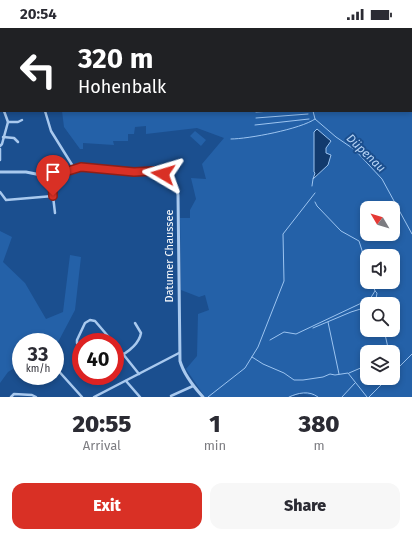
<!DOCTYPE html>
<html lang="en">
<head>
<meta charset="utf-8">
<style>
  body { margin:0; font-family:"Fira Sans",sans-serif; background:#f7f7f7; color:#2b2b33; height:100vh; display:flex; flex-direction:column; font-size:15px; white-space:nowrap }
  * { box-sizing:border-box; margin:0 }
  p { font-size:13px; color:#7c7c81 }
  .icon { flex:none; width:22px; height:22px; fill:none; stroke:currentColor; stroke-width:2; stroke-linecap:round; stroke-linejoin:round }
  .map { position:relative; height:369px; overflow:hidden }
  .sheet { display:flex; flex-direction:column; background:#fff; flex:1 }
  .sheet>* { flex:none }
  .hud { position:absolute; left:0px; top:0px; width:412px; height:84px; box-shadow:0 2px 6px #0003; background:#202124; color:#fff; overflow:hidden }
  .needle { width:26px; rotate:308deg }
  .controls { position:absolute; left:360px; top:173px; display:grid; gap:8px }
  .controls a { display:grid; place-items:center; width:40px; height:40px; border-radius:8px; background:#fff; box-shadow:0 2px 6px #0003; font-size:20px }
  .speed { position:absolute; left:12px; top:305px; display:flex; gap:8px; font-size:20px; font-weight:700; text-align:center }
  .speed>* { display:grid; place-content:center; width:52px; height:52px; border-radius:50%; background:#fff; box-shadow:0 2px 6px #0003; line-height:1 }
  .speed small { font-size:10px; font-weight:400 }
  .speed .limit { border:6px solid #d22; background:#fff; color:#111 }
  .pin { position:absolute; display:grid; place-items:center; width:34px; height:34px; color:#fff; margin:-41px -17px; border-radius:50% 50% 50% 0; rotate:-45deg; box-shadow:0 0 4px #0007 }
  .pin .icon { rotate:45deg }
  .me { position:absolute; width:44px; margin:-22px; rotate:277deg; stroke-linejoin:round; filter:drop-shadow(0 0 3px #0008) }
  .turn { display:flex; align-items:center; gap:14px; height:84px; padding:0 12px; font-size:18px }
  .turn .icon { width:52px; height:52px; stroke-width:2.5 }
  .turn b { display:block; font-size:28px; line-height:34px }
  .eta { display:flex; justify-content:space-evenly; align-items:center; height:68px; text-align:center }
  .eta b { font-size:24px; font-weight:800; line-height:28px }
  .primary-button { display:flex; gap:8px; margin-top:auto; padding:8px 12px }
  .primary-button a { flex:1; height:46px; border-radius:12px; background:#d93025; color:#fff; font-size:16px; font-weight:800; line-height:46px; text-align:center }
  .primary-button a+a { background:#f7f7f7; color:#2b2b33 }
  .status { display:flex; justify-content:space-between; align-items:center; height:28px; padding:0 20px; background:#fff; direction:ltr }
  .status svg { height:11px; fill:currentColor }
  .map>svg:first-child { display:block }
  .green { fill:#2461a8; fill-rule:evenodd }
  .water { fill:#123a6d; stroke:#9cc4f0 }
  .lines { fill:none; stroke-linecap:round; stroke-linejoin:round }
  .stream { stroke:#9cc4f0; stroke-width:1 }
  .minor { stroke:#a9c9ee; stroke-width:2.5 }
  .tertiary { stroke:#a9c9ee; stroke-width:3 }
  .route-casing { stroke:#8d1f18; stroke-width:10 }
  .route { stroke:#d93025; stroke-width:7 }
  .labels { text-anchor:middle; stroke-width:4; stroke-linejoin:round; paint-order:stroke }
  .street-label { font-size:11px; fill:#fff; stroke:#1b4f8f }
  .water-label { font-size:12px; font-style:italic; fill:#b5d3f5; stroke:#1b4f8f }
</style>
</head>
<body>
<div class="status"><b>20:54</b><svg viewBox="0 0 49 12"><path d="M0 12V9h3v3zM5 12V6h3v6zM10 12V3h3v9zM15 12V0h3v12zM26 1h20v11H26zM47 4h2v5h-2z"/></svg></div>
<div class="map">
<svg width="412" height="369" viewBox="0 0 412 369">
  <rect width="100%" height="100%" fill="#1b4f8f"/>
  <g class="green">
    <path d="M194,0H412V369H317L301,365L291,369H205L186,341L197,328L198,286L209,282L205,267L199,269L181,262L180,190H190V182L196,171L191,150L206,151L202,136L224,110L197,100L146,106V98L135,99L134,106H128V113H113L114,117L83,115V121H80L64,99L62,83H411V1H191ZM367,180H393V206H367ZM367,228H393V254H367ZM367,276H393V302H367ZM367,324H393V350H367Z"/>
    <path d="M195,103L206,112L201,118L190,108Z"/>
    <path d="M0,203L12,209L3,234L25,255L46,291L63,284L70,227L81,229L75,282L57,316L55,318V314H21V336L8,344L0,355Z"/>
  </g>
  <path class="water" d="M317,101L331,113L326,120V125L331,127L328,137L313,151L315,145L314,144V104Z"/>
  <g class="lines">
    <g class="stream">
      <path d="M312,1V0"/>
      <path d="M411,37H412"/>
      <path d="M411,57L412,59"/>
      <path d="M313,83L315,91L336,109L355,122L382,151L412,206"/>
      <path d="M256,84L272,83"/>
      <path d="M256,90L308,86"/>
      <path d="M255,97L309,91"/>
      <path d="M231,111C248,111 301,101 315,91"/>
      <path d="M312,158L313,151"/>
      <path d="M315,174L317,178L341,203L359,213L367,238"/>
      <path d="M372,254L375,263L377,265L376,271L377,276"/>
      <path d="M328,294L339,346"/>
      <path d="M313,300L351,284L367,279"/>
      <path d="M384,302L389,324"/>
      <path d="M270,312L284,304L296,306L370,271L375,263"/>
      <path d="M252,329L263,336L284,345L294,352H303L323,349L330,346L335,347L348,345L367,369"/>
      <path d="M349,345L363,339H367"/>
      <path d="M393,345L412,326"/>
      <path d="M208,369L245,340L258,319L284,253L283,206L315,165"/>
      <path d="M289,369C298,365 309,362 318,369"/>
      <path d="M342,369L355,355"/>
      <path d="M369,369L388,350"/>
    </g>
    <g class="minor">
      <path d="M46,0L47,1"/>
      <path d="M105,0L106,1"/>
      <path d="M26,1L27,0"/>
      <path d="M59,1L60,0"/>
      <path d="M124,1L127,0"/>
      <path d="M0,34L1,33"/>
      <path d="M0,77L1,78"/>
      <path d="M45,83L51,103L74,140"/>
      <path d="M8,94H18L22,92"/>
      <path d="M3,109L14,110L18,114"/>
      <path d="M0,118L2,116L8,94L4,83"/>
      <path d="M0,121V132"/>
      <path d="M0,164L6,172L53,168L52,147"/>
      <path d="M53,168L55,185"/>
      <path d="M115,316L139,346"/>
      <path d="M81,319L77,315V312L85,295L90,292L95,293L113,314"/>
      <path d="M115,331C125,326 139,317 141,305L135,295"/>
      <path d="M55,339L82,369"/>
      <path d="M126,353L140,369"/>
      <path d="M171,368L193,358"/>
      <path d="M11,369L14,366L32,367L36,369"/>
      <path d="M94,369L179,325"/>
    </g>
    <path class="tertiary" d="M0,144H26L46,148L81,139L134,144L153,143L163,146L171,152L177,162L178,167L180,333C184,347 193,358 203,369"/>
  </g>
  <g class="lines">
    <g class="route-casing">
      <path id="route" d="M53,168L52,148L81,139L134,144L153,143L163,146"/>
    </g>
    <use href="#route" class="route"/>
  </g>
  <g class="labels">
    <g class="street-label">
      <text transform="translate(169 228) rotate(-90)" y="4">Datumer Chaussee</text>
    </g>
    <g class="water-label">
      <text transform="translate(366 125) rotate(44)" y="4">Düpenau</text>
    </g>
  </g>
</svg>
<div class="controls">
<a><svg class="needle" viewBox="-14 -14 28 28"><path d="M0-13l5 13h-10z" fill="#e53935"/><path d="M0 13l5-13h-10z" fill="#7c7c81"/></svg></a>
<a><svg class="icon" aria-label="sound" viewBox="0 0 24 24"><path d="M4 9h4l5-4v14l-5-4H4zM17 9q2 3 0 6"/></svg></a>
<a><svg class="icon" aria-label="search" viewBox="0 0 24 24"><circle cx="10" cy="10" r="6"/><path d="M15 15l6 6"/></svg></a>
<a><svg class="icon" aria-label="layers" viewBox="0 0 24 24"><path d="M12 4l9 5-9 5-9-5zM3 14l9 5 9-5"/></svg></a>
</div>
<div class="speed"><div>33<small>km/h</small></div><div class="limit">40</div></div>
<div class="pin" style="left:53px;top:168px;background:#d93025"><svg class="icon" aria-label="arrive" viewBox="0 0 24 24"><path d="M6 21V4h12l-3 4 3 4H6"/></svg></div>
<svg class="me" style="left:163px;top:146px" viewBox="-20 -20 40 40"><path d="M0-17L14 15 0 8-14 15z" fill="#d93025" stroke="#fff" stroke-width="4"/></svg>
<div class="hud">
<div class="turn"><svg class="icon" aria-label="left" viewBox="0 0 24 24"><path d="M17 20v-9H6M10 6l-5 5 5 5"/></svg><div><b>320 m</b>Hohenbalk</div></div>
</div>
</div>
<section class="sheet">
<div class="eta">
<div><b>20:55</b><p>Arrival</p></div>
<div><b>1</b><p>min</p></div>
<div><b>380</b><p>m</p></div>
</div>
<div class="primary-button"><a>Exit</a><a>Share</a></div>
</section>
</body>
</html>
